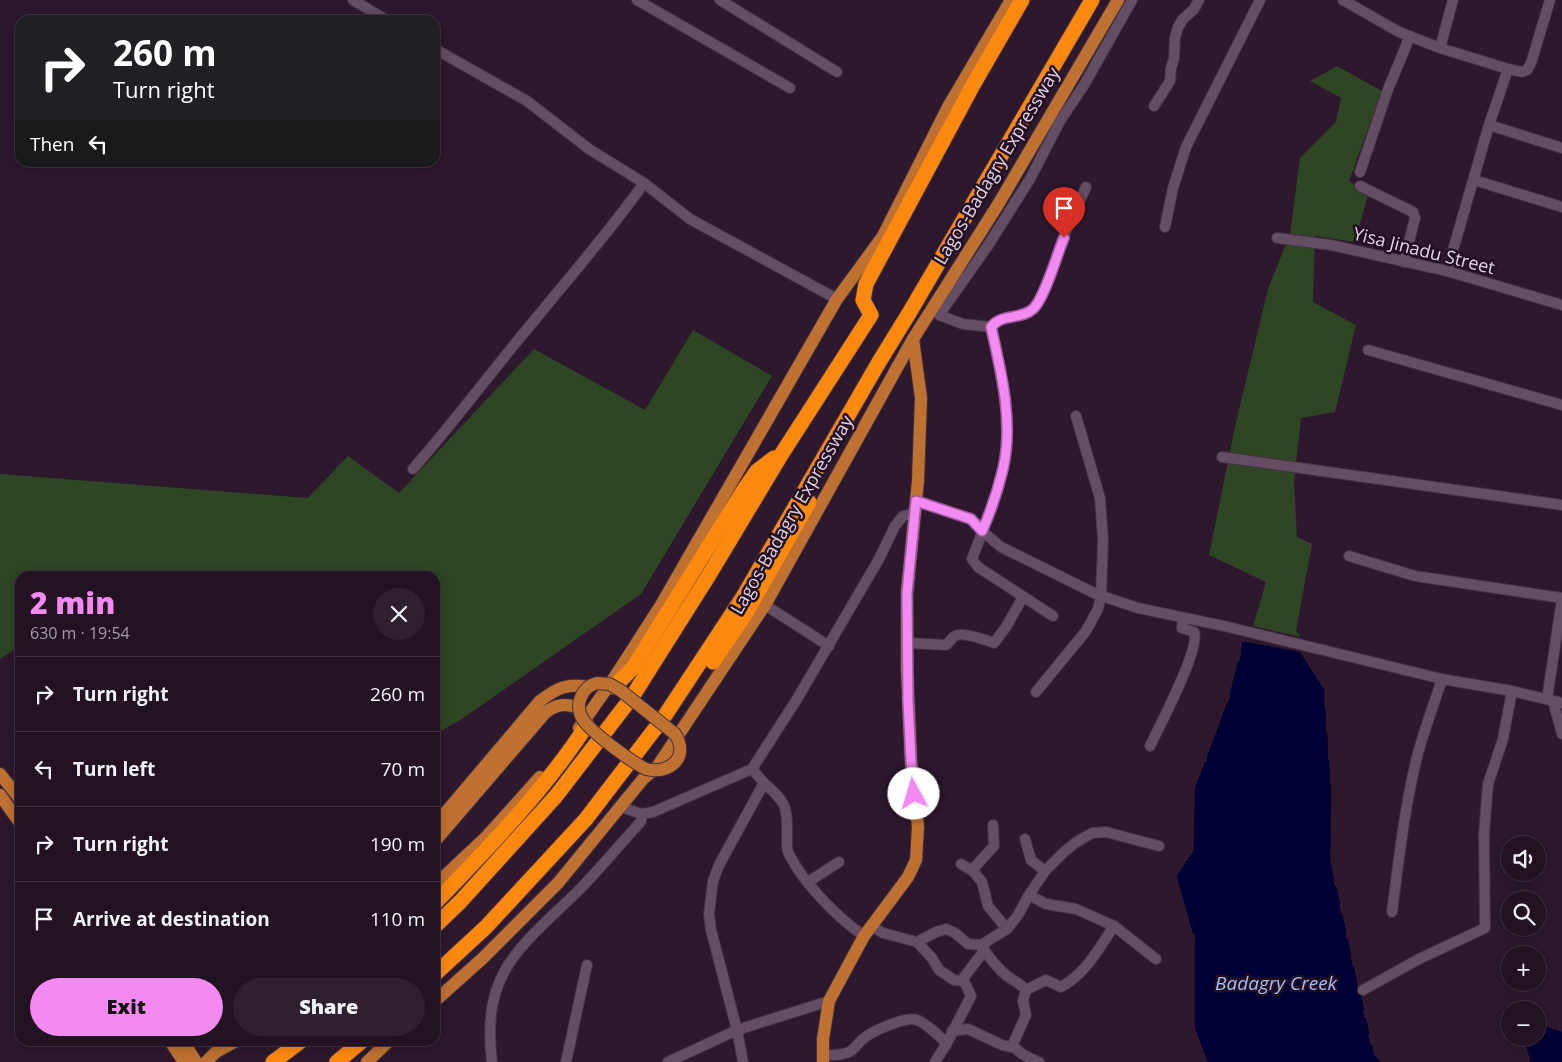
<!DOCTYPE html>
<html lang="en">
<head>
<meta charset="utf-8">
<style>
  body { margin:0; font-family:"Open Sans",sans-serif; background:#2e202f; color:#f1f3f6; height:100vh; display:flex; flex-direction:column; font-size:19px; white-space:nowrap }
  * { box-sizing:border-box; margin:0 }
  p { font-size:16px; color:#a29ea5 }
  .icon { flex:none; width:28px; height:28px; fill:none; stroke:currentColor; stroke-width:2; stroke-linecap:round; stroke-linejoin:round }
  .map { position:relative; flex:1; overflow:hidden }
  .side { position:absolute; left:15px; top:571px; width:425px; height:475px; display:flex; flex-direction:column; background:#221222; border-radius:15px; box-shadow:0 2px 12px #0003,0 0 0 1px #3f3240 }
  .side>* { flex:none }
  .guide { position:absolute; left:15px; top:15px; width:425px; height:152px; border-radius:15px; box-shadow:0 2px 12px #0003,0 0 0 1px #3f3240; background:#202124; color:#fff; overflow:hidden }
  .tools { position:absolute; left:1501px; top:836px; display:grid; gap:10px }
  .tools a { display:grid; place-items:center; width:45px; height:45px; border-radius:50%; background:#221222; box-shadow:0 2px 12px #0003,0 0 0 1px #3f3240; font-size:25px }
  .pin { position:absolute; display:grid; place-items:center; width:42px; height:42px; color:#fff; margin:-51px -21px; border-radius:50% 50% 50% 0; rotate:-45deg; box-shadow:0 0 5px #0007 }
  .pin .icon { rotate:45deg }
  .me { position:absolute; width:55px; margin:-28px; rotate:354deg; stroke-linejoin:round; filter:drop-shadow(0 0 4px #0008) }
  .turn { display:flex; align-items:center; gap:18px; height:105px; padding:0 15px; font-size:22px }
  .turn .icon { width:65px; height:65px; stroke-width:2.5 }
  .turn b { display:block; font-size:35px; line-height:42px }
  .then { display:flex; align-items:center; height:48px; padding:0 15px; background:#0003; gap:10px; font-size:19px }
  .round { display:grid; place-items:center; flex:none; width:52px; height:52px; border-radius:26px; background:#2e202f }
  .summary { display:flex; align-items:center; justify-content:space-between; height:85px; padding:0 15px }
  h1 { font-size:30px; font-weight:800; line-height:38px; color:#f28af2 }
  .button { display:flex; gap:10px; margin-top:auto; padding:10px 15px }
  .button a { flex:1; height:58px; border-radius:30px; background:#f28af2; color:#111; font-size:20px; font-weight:800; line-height:58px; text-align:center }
  .button a+a { background:#2e202f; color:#f1f3f6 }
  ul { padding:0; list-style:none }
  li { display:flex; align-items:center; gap:15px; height:75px; padding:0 15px; border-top:1px solid #3f3240 }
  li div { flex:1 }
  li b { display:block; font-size:19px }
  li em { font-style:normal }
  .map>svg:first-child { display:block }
  .green { fill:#2e4623 }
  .water { fill:#000035 }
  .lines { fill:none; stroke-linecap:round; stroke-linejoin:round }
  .stream { stroke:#000035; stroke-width:2.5 }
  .minor-casing { stroke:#423242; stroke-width:12 }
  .major-casing { stroke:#423242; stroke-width:14 }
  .highway-casing { stroke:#423242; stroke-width:17 }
  .minor { stroke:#654d64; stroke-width:10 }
  .major { stroke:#bf7131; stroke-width:12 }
  .highway { stroke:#fb890f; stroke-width:15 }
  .major-bridge-casing { stroke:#423242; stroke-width:14; stroke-linecap:butt }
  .major-bridge { stroke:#bf7131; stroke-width:12 }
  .route-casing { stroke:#9d5a9d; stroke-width:12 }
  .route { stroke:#f28af2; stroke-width:9 }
  .labels { text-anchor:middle; stroke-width:5; stroke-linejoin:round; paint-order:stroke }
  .street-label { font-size:18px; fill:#e2d3e1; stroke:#230f23 }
  .water-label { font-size:19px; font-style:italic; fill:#a4bef3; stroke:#230f23 }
</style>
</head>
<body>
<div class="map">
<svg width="1562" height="1062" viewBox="0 0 1562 1062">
  <rect width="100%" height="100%" fill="#2d182d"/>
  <g class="green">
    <path d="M1337,66L1382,91L1349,181L1368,195L1355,242L1315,236L1313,302L1356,325L1335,412L1301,418L1294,482L1297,537L1312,544L1296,631L1301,637L1253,626L1266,582L1209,555L1236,422L1268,289L1290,234L1300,158L1336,122L1341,98L1310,81Z"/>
    <path d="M693,330L772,376L641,594L459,721L435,734V576H20V650L15,649L0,659V474L308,498L348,456L399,493L534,349L645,410Z"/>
  </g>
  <g class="water">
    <path d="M1244,643L1299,653L1323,690L1330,784L1329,861L1373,1056L1379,1062H1209L1196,1027L1197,942L1178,876L1195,851L1196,789L1227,708Z"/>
    <path d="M1538,1026L1562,1033V1062H1532L1525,1038H1538Z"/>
  </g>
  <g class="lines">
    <g class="stream">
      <path d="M1242,651L1244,643L1299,653L1323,690V700"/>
      <path d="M1231,694L1239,663"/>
      <path d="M1324,708L1325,725"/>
      <path d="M1326,733L1327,753"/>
      <path d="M1208,758L1228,704"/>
      <path d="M1328,761L1329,778"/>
      <path d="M1330,786L1329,861L1333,880"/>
      <path d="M1335,887L1339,904"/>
      <path d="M1341,914L1345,931"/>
      <path d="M1194,933L1178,876L1195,851L1196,789L1206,763"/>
      <path d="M1196,940V1027L1209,1062"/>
      <path d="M1347,941L1350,955"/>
      <path d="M1353,968L1356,982"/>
      <path d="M1359,992L1363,1009"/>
      <path d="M1365,1019L1368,1033"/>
      <path d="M1538,1026L1562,1033"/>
      <path d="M1525,1038L1532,1062"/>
      <path d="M1371,1046L1373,1056L1379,1062"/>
    </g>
    <g class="minor-casing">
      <g id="minor">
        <path d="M353,0L386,20"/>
        <path d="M637,0L790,88"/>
        <path d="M720,0L837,72"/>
        <path d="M1343,0L1399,32L1440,48L1508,69L1489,125L1447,271"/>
        <path d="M1440,48L1453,0"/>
        <path d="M435,49L527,101L589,149L644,183L690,219L837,299"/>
        <path d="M1508,69L1522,72L1527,70L1531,63L1550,0"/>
        <path d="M1154,106L1170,81L1171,68L1174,59L1175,38L1178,27L1183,19L1194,9L1199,0"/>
        <path d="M1489,125L1562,148"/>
        <path d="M1360,172L1387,92L1410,36"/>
        <path d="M1474,180L1562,207"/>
        <path d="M1360,186L1413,212L1415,218L1404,262"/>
        <path d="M1086,187C1078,205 1069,223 1062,241C1056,257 1045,297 1033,309C1021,320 1002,313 991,327L963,324L939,315L987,247L1030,179L1060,121L1084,85L1132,0"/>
        <path d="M1165,227L1173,188L1186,147L1260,0"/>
        <path d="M1277,238L1331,245L1447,271L1562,305"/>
        <path d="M991,327C1001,372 1013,421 1003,467C997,499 983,529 972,559L978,567L1053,616"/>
        <path d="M1368,350L1562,405"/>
        <path d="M1222,457L1562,505"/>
        <path d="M413,469C453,423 489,375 528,328C567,280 608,234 644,183"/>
        <path d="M916,501L971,519L982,531L1001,547L1096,594L1138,608L1224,626L1442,679L1512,691L1562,703"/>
        <path d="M1349,556L1415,576L1562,598"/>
        <path d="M765,605L829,646"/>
        <path d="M907,643L946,645C950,642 951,638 955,636C961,631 986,640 994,643L1006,627L1023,597"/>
        <path d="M1036,692L1086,631L1098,609L1101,596L1103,540L1100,498L1076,416"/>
        <path d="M1547,699L1562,599"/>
        <path d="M1553,701L1562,734"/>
        <path d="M1150,746C1159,727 1201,648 1194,632L1182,628L1183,618"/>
        <path d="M764,783C785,801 788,806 787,835C787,841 786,849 789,854C803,883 838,918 864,936"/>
        <path d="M621,807L642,814L653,812L752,769L797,699L879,559L895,526L903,516L916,513"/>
        <path d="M1025,839L1031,860L1045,871"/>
        <path d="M961,864L973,871L982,882L988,906L1007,929"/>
        <path d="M972,870L994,846L993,825"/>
        <path d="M808,882L839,862"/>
        <path d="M1029,895L1046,904L1076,909L1114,926L1156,959"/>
        <path d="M1392,912C1399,858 1405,804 1418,753C1425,728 1434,704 1442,679"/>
        <path d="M871,926L883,933L917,942L936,932L946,929L955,933L968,944L981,945L1007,929L1018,915L1029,895L1045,871L1064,852L1075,843L1092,833L1106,832L1159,846"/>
        <path d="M917,942L932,958L939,970L954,980L964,981"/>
        <path d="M981,945C988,956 997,968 1007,976C1014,981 1021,984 1026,990L1023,1001L1026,1015L1013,1044C1018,1054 1030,1058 1039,1062"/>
        <path d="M1026,990L1046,980L1061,987C1086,973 1098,950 1114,926"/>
        <path d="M1363,990L1419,959L1485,928L1484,834L1488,784L1503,739L1512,691"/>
        <path d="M952,1031L968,1029L1002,1045L1015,1048"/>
        <path d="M823,1055C831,1055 841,1056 849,1052C855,1049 858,1043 863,1039C872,1031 906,1016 917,1020C928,1024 938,1036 947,1043"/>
        <path d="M492,1062C481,973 518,949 577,892C597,872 616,849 636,827L641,821L642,814"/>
        <path d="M566,1062L587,965"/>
        <path d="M668,1062L737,1030L829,1001"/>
        <path d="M743,1062L737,1030L711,930L709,914L713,881L719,865L764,783L752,769"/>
        <path d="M935,1062L947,1043L971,996L964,981V977L984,951"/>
      </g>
    </g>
    <g class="major-casing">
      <g id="major">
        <path d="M579,728L614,678L661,605L837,299L883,236L948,107L1011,0"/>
        <path d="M0,774L20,799"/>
        <path d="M0,795L20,823"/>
        <path d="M435,825L540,701C557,688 567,683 588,687"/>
        <path d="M435,841L545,713C556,704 566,703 579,708"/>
        <path d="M435,885L487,836L540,777"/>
        <path d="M435,1001L483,958L558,883L643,779L657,767L765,605L913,339L999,203L1118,0"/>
        <path d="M170,1041L184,1062"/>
        <path d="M183,1041L196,1062"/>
        <path d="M206,1062L216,1052L236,1041"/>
        <path d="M367,1062L389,1041"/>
        <path d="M823,1062V1039L829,1001L864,936L908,877L916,860L918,827L911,761L907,669V593L918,481L921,398L913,339"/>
      </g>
    </g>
    <g class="highway-casing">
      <g id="highway">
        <path d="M713,662L746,613L809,502"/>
        <path d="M614,687L633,668L745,488L757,471L774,458"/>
        <path d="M435,903C489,847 544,791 587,725"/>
        <path d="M435,926L460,902L556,796L632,697L709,575L781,455L871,315L863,300L866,284L973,85L1022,0"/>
        <path d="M435,974L486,927L586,819L664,717L743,597L879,362L911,310L1092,0"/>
        <path d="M273,1062L301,1041"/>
        <path d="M337,1062L362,1041"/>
      </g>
    </g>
    <use href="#minor" class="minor"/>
    <use href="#major" class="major"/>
    <use href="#highway" class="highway"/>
    <g class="major-bridge-casing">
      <path id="major-bridge" d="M597,683L609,684L620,690L675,734C690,757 670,775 646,769C632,762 589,731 582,718C578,711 578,702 582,695C585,689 590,685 597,683Z"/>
    </g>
    <use href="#major-bridge" class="major-bridge"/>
  </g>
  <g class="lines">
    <g class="route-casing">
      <path id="route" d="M914,794L911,761L908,701L907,593L916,501L971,519L982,531C991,511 998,490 1003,469C1014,423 1001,371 991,327C1002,313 1021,320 1033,309C1045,298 1057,254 1064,238"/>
    </g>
    <use href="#route" class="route"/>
  </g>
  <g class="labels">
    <g class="street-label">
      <text transform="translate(997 166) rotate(-59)" y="6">Lagos-Badagry Expressway</text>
      <text transform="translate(1424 251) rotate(14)" y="6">Yisa Jinadu Street</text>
      <text transform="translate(792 515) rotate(-60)" y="6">Lagos-Badagry Expressway</text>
    </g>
    <g class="water-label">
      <text x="1276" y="990">Badagry Creek</text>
    </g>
  </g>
</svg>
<div class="tools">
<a><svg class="icon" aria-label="sound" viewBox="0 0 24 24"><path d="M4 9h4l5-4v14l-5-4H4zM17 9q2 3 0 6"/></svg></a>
<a><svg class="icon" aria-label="search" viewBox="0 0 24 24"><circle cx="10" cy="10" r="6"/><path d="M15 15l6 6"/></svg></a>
<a>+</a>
<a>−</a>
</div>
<div class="pin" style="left:1064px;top:238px;background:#d93025"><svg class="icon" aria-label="arrive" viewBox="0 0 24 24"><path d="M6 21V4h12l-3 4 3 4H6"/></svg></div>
<svg class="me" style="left:914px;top:794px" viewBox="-20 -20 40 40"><circle r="19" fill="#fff"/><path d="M0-13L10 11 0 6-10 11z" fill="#f28af2"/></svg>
<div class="guide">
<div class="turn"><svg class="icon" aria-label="right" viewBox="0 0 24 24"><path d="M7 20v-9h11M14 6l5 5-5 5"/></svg><div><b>260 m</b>Turn right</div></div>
<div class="then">Then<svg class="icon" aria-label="left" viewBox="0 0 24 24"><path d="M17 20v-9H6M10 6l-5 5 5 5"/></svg></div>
</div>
<section class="side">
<div class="summary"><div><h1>2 min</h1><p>630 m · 19:54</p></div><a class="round"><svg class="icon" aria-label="close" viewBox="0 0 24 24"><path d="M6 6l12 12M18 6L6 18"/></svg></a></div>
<ul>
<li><svg class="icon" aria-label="right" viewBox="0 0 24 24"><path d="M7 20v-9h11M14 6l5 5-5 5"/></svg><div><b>Turn right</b></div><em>260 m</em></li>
<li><svg class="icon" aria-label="left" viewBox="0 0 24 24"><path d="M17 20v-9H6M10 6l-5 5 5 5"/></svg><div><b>Turn left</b></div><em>70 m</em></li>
<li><svg class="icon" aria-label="right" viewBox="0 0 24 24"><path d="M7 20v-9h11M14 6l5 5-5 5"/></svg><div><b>Turn right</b></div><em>190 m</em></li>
<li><svg class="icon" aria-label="arrive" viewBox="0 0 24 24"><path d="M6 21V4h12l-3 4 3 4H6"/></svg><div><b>Arrive at destination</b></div><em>110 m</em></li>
</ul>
<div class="button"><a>Exit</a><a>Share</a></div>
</section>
</div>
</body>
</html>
